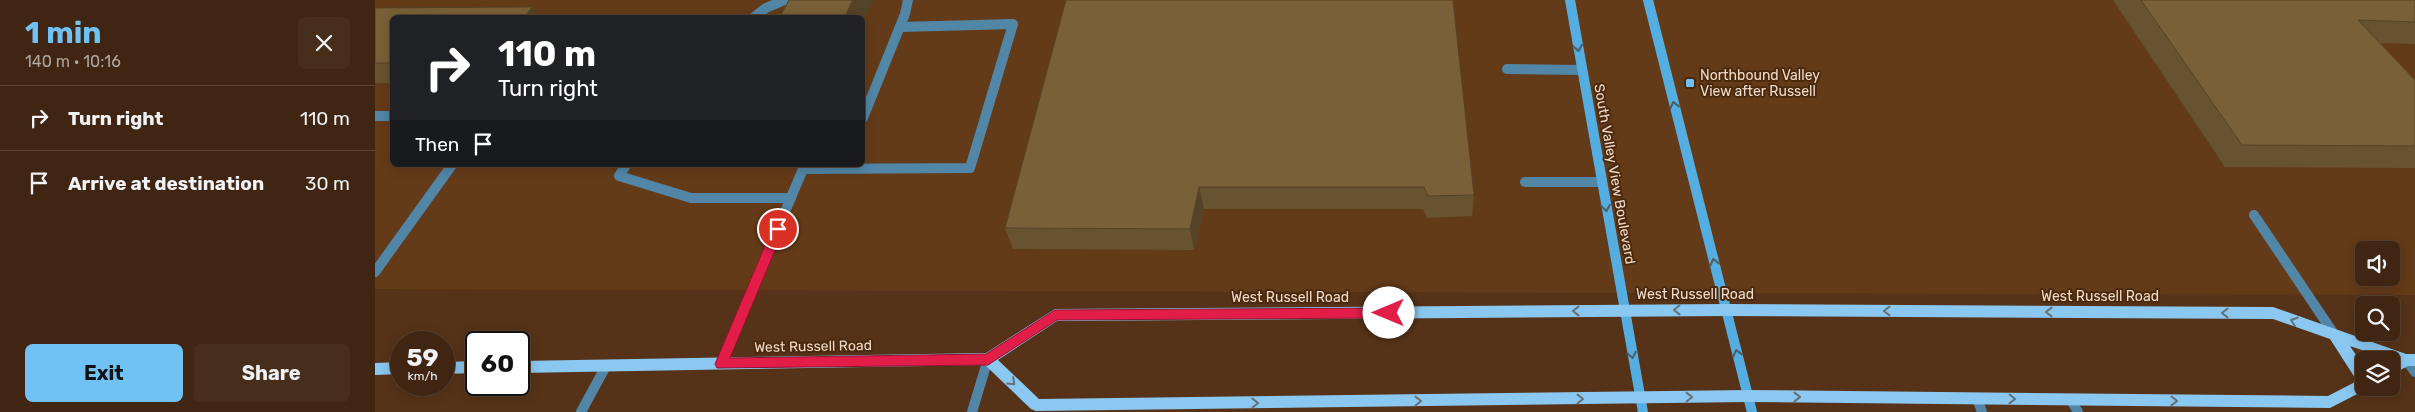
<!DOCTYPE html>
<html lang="en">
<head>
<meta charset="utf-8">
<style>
  body { margin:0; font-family:Rubik,sans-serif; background:#472e1b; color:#f1f3f6; height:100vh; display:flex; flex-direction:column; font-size:19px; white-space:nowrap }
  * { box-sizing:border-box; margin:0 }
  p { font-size:16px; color:#aea59f }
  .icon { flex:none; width:28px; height:28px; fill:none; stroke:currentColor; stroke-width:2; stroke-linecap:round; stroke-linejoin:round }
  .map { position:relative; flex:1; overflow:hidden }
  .sheet { display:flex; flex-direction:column; background:#402612; width:375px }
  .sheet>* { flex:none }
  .hud { position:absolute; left:15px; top:15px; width:475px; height:152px; border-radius:8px; box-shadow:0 2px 12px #0003,0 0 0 1px #594332; background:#202124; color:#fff; overflow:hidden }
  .fabs { position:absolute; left:1980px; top:241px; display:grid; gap:10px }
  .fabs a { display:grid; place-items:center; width:45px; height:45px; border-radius:8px; background:#402612; box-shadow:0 2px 12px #0003,0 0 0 1px #594332; font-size:25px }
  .speed { position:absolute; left:15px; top:331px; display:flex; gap:10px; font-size:25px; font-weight:700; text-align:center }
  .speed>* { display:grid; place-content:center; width:65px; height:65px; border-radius:50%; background:#402612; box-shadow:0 2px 12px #0003,0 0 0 1px #594332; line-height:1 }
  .speed small { font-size:12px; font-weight:400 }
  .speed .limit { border:2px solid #111; border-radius:8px; background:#fff; color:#111 }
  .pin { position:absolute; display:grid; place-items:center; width:42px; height:42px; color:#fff; margin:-21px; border:2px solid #fff; border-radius:50%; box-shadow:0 1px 5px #0007 }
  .me { position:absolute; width:55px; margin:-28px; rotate:270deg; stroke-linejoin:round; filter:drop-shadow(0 0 4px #0008) }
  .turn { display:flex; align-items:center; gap:18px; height:105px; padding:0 25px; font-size:22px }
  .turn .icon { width:65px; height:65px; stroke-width:2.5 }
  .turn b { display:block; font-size:35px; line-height:42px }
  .then { display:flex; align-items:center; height:48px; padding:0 25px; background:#0003; gap:10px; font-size:19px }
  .round { display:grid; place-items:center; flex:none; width:52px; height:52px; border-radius:8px; background:#472e1b }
  .overview { display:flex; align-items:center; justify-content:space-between; height:85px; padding:0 25px }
  h1 { font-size:30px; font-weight:700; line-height:38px; color:#70c1f4 }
  .cta { display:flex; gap:10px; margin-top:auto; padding:10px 25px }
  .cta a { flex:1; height:58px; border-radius:8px; background:#70c1f4; color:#111; font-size:20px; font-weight:700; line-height:58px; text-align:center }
  .cta a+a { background:#472e1b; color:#f1f3f6 }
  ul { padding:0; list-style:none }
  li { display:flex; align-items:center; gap:15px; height:65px; padding:0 25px; border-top:1px solid #594332 }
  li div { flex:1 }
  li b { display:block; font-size:19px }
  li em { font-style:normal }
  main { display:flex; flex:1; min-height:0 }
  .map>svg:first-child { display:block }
  .built { fill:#643b19; fill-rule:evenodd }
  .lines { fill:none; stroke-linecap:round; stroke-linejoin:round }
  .lane { stroke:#5186a7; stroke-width:10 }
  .secondary { stroke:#55aee2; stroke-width:10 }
  .primary { fill:#8ac8f1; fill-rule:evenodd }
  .wall { fill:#685330 }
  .shaded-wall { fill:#554327 }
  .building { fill:#796038; stroke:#554327 }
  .oneway { stroke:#4e5e62 }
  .oneway2 { stroke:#677173 }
  .route { fill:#e11d48; stroke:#92132f }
  .poi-dot { fill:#70c1f4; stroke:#4a290c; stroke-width:2 }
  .labels { text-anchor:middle; stroke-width:4; stroke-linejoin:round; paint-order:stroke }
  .poi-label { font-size:14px; fill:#f0daca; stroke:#4a290c; text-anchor:start }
  .street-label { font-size:14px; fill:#f0daca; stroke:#4a290c }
</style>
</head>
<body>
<main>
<section class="sheet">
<div class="overview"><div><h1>1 min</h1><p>140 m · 10:16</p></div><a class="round"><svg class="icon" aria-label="close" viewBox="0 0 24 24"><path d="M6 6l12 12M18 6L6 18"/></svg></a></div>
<ul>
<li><svg class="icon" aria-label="right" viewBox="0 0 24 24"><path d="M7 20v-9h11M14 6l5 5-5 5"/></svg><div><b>Turn right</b></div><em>110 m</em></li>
<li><svg class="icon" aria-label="arrive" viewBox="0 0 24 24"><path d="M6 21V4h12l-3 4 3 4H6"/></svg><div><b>Arrive at destination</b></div><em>30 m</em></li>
</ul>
<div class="cta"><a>Exit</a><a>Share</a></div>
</section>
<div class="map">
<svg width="2040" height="412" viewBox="0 0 2040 412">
  <rect width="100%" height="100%" fill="#563318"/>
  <path class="built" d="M0,0H2040V295L0,289ZM18,18H488V165H18ZM1989,250H2016V278H1989Z"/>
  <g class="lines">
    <g class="lane">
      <path d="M378,18L391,8L410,0"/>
      <path d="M1132,69L1206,70"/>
      <path d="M0,116H18"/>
      <path d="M488,118L530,14L533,0"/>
      <path d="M251,165L244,176L316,198H416"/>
      <path d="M1150,182H1227"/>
      <path d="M1879,215L1959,334"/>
      <path d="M0,272L77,165"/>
      <path d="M2031,360L2040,372"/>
      <path d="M346,364L428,169L595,168L638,24L525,27"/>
      <path d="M1602,398L1607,412"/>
      <path d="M1696,400L1703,412"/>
      <path d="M206,412L231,366"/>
      <path d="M597,412L613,359"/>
    </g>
    <g class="secondary">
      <path d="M1195,0L1268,412"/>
      <path d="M1273,0L1377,412"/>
    </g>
    <g class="primary">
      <path d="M1351,304L1898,307L2031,354H2040V366H2033L2016,375V360L1975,346L1989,367V388H1994L1955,408L1373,402L661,411L656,409L610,365L144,373V361L611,353L680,309ZM1351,316L1898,319L1955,339L1982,381L1953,396L1373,390L664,399L623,360L682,321Z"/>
      <path d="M101,361V373L69,374V362Z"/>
      <path d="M26,362V374L0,375V363Z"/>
    </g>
  </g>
  <g class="wall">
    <path d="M691,0L1099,195L1097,216L1052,218L1048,209H829L819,250L638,249L630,228Z"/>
    <path d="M1738,0H2040V44L2005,43L2040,80V168L1850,167Z"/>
    <path d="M157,7L165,18H18V83H0V8Z"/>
  </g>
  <g class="shaded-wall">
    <path d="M478,0H498L488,23V18H469Z"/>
    <path d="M157,7L165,18H149Z"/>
    <path d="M824,187L829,209L819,250L815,229Z"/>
  </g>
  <g class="building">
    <path d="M414,0H478L469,18H404Z"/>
    <path d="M691,0H1078L1099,195L1053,196L1049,187H824L815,229L630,228Z"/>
    <path d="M1766,0H2040V22L1983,20L2040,80V146L1867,145Z"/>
    <path d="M157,7L149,18H18V63H0V8Z"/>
  </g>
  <defs><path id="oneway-chevron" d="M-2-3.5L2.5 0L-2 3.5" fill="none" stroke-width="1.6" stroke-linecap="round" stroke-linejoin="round" transform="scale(1.25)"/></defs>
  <g class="oneway">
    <use href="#oneway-chevron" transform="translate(1203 48) rotate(81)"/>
    <use href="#oneway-chevron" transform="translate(1299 105) rotate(-104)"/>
    <use href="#oneway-chevron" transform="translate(1231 208) rotate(80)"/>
    <use href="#oneway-chevron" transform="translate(1339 262) rotate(-104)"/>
    <use href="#oneway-chevron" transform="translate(1362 353) rotate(-104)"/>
    <use href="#oneway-chevron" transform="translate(1257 355) rotate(80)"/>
  </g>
  <g class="oneway2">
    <use href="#oneway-chevron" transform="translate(1302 310) rotate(179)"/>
    <use href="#oneway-chevron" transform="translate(1201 311) rotate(180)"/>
    <use href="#oneway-chevron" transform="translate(1512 311) rotate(-180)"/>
    <use href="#oneway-chevron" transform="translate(1674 312) rotate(-180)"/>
    <use href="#oneway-chevron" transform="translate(1850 313) rotate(-180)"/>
    <use href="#oneway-chevron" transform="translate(1919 321) rotate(-161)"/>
    <use href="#oneway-chevron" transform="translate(637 382) rotate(43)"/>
    <use href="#oneway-chevron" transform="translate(1314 397) rotate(-1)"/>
    <use href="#oneway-chevron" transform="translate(1422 397)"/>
    <use href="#oneway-chevron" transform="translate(1205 399)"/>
    <use href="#oneway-chevron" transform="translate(1637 399) rotate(1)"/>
    <use href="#oneway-chevron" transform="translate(1043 401) rotate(-1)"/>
    <use href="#oneway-chevron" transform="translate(1799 401) rotate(1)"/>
    <use href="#oneway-chevron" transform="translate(880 403) rotate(-1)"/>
  </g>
  <path class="route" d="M403,225L409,229L355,358L611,354L680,310L1014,308L1020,313L1014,318L682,320L613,365L342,368L340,364L397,229Z"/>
  <rect class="poi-dot" x="1310" y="78" width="10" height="10" rx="2.5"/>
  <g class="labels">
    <g class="poi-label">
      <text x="1325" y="80">Northbound Valley<tspan x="1325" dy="16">View after Russell</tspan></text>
    </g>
    <g class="street-label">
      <text transform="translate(1240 174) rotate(80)" y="5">South Valley View Boulevard</text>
      <text x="1320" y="299">West Russell Road</text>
      <text x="1725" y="301">West Russell Road</text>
      <text x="915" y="302">West Russell Road</text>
      <text transform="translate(438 346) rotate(-1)" y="5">West Russell Road</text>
    </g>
  </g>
</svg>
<div class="fabs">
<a><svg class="icon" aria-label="sound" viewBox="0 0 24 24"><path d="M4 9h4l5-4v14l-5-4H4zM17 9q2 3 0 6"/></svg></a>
<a><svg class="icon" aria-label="search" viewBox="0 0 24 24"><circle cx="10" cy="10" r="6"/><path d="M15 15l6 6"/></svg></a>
<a><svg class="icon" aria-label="layers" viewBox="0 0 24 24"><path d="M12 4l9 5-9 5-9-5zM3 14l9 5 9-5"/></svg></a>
</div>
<div class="speed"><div>59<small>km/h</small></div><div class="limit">60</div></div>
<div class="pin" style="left:403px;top:229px;background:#d93025"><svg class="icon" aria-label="arrive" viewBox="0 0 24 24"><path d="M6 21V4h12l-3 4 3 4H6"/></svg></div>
<svg class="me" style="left:1014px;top:313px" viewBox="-20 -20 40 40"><circle r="19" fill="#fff"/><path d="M0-13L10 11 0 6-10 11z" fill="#e11d48"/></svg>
<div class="hud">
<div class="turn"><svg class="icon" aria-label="right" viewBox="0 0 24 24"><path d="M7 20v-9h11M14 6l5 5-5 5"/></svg><div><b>110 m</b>Turn right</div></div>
<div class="then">Then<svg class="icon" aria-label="arrive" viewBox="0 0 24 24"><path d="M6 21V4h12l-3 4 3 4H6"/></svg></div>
</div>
</div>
</main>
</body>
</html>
